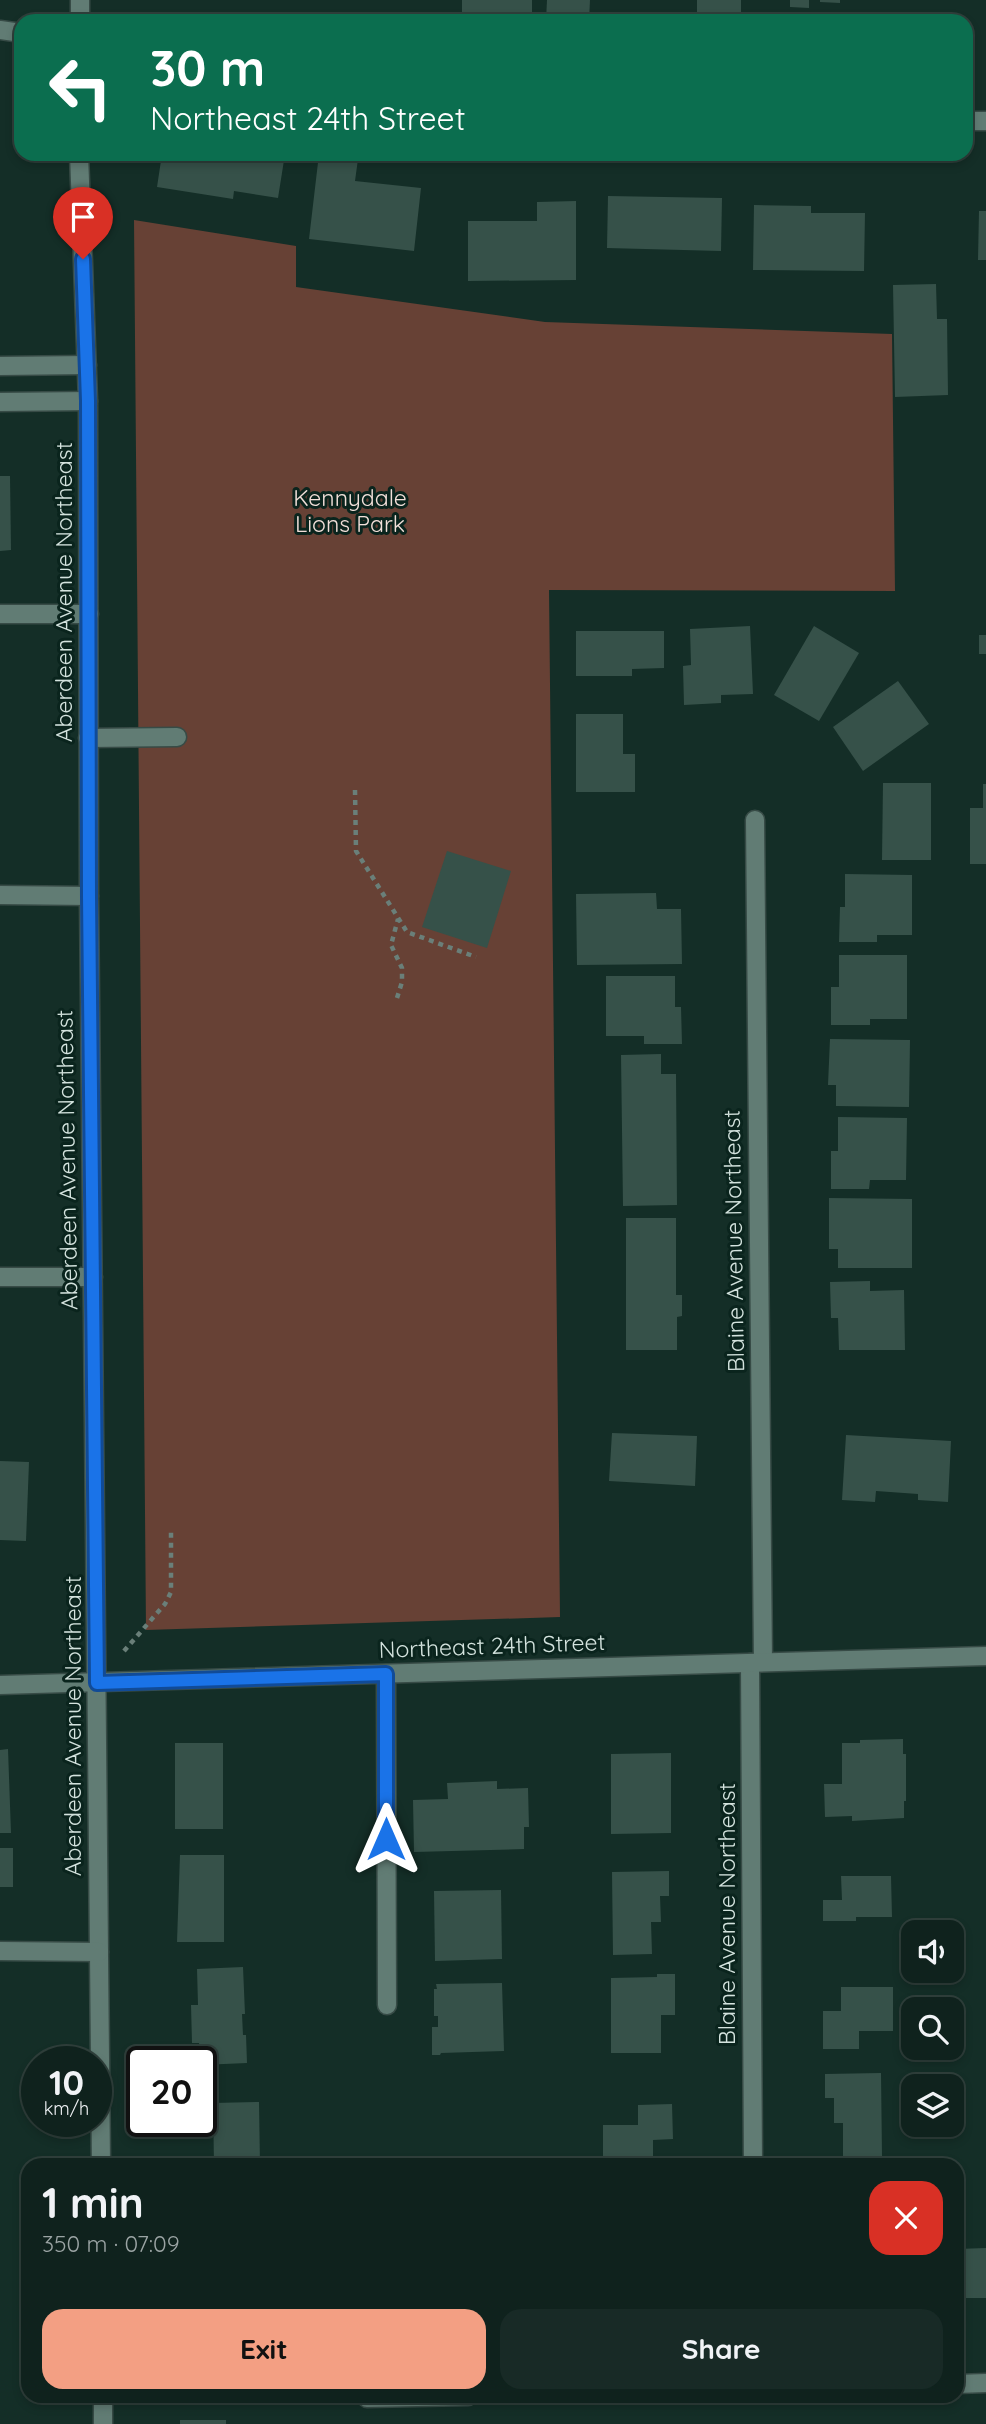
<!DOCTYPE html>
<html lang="en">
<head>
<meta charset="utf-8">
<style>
  body { margin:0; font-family:Quicksand,sans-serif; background:#182a26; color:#f1f3f6; height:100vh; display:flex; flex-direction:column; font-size:26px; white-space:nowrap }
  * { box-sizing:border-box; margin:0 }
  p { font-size:23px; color:#9ba4a4 }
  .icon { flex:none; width:38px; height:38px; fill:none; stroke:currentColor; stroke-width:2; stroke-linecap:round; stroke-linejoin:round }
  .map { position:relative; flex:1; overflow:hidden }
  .sheet { position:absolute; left:21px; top:2158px; width:943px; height:245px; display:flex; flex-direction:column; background:#0f221d; border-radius:21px; box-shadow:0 4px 10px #0003,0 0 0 2px #2f3f3b }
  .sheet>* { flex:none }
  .banner { position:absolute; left:14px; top:14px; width:959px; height:147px; border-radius:21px; box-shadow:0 4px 10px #0003,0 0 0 2px #2f3f3b; background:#0b6e4f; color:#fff; overflow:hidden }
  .buttons { position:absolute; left:901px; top:1920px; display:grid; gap:14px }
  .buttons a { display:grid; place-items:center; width:63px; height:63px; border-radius:14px; background:#0f221d; box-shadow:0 4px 10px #0003,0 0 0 2px #2f3f3b; font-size:35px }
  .speed { position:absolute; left:21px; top:2046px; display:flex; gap:14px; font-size:35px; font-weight:700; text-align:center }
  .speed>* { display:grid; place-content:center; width:91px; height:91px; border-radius:50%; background:#0f221d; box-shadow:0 4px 10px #0003,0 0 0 2px #2f3f3b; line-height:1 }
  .speed small { font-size:18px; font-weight:400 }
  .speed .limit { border:4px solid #111; border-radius:10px; background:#fff; color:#111 }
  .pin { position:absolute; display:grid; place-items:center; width:60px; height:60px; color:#fff; margin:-72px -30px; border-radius:50% 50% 50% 0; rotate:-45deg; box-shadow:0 0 7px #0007 }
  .pin .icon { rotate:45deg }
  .me { position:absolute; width:77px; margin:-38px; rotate:0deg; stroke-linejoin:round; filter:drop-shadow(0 0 5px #0008) }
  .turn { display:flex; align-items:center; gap:24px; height:147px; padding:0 21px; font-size:32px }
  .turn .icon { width:91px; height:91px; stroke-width:2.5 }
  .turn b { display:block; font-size:49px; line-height:60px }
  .round { display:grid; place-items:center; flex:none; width:74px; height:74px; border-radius:21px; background:#182a26 }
  .overview { display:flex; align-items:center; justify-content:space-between; height:119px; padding:0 21px }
  h1 { font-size:42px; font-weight:800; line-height:52px }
  .action { display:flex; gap:14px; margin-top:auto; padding:14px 21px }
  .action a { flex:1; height:80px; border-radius:21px; background:#f39f83; color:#111; font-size:28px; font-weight:800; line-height:80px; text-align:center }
  .action a+a { background:#182a26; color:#f1f3f6 }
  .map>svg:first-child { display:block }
  .green { fill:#674135 }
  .building { fill:#365149 }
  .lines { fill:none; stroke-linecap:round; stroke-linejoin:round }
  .minor-casing { stroke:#374b46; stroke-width:21 }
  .path { stroke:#6a7f79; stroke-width:4.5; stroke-dasharray:5 5; stroke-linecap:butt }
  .minor { stroke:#617c74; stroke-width:18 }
  .route-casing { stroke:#114b97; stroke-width:18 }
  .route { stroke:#1a73e8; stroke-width:12 }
  .labels { text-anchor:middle; stroke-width:6; stroke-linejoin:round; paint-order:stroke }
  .park-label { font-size:23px; fill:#f2dfd9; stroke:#0a241d }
  .street-label { font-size:23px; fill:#d4e3de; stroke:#0a241d }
</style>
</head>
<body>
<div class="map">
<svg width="986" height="2424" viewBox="0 0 986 2424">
  <rect width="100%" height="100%" fill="#142e27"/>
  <path class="green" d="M134,220L296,246V287L545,322L892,334L895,591L549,590L560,1617L146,1630Z"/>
  <g class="building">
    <path d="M462,0H532V21H482V12H462Z"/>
    <path d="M547,0H590L589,21H546Z"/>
    <rect x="697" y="0" width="44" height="21"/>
    <path d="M790,0H809V8L790,7Z"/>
    <path d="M820,0H840V3L820,2Z"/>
    <path d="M162,154H285L278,198L234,191L233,199L157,187Z"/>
    <path d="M319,154L358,159L355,181L421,188L414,251L309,239Z"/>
    <path d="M608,196L722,198L721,251L607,248Z"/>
    <path d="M576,201V280L468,281V221H537V202Z"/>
    <path d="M754,205L811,206V213H865L864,271L753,270Z"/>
    <path d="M979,211H986V260H978Z"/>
    <path d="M936,284L937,319H947L948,395L895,397L893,285Z"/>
    <path d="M0,476H10L11,550L0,551Z"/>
    <path d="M750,626L753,694L721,695V703L684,705L683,666L691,665L690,629Z"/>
    <path d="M814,626L859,653L819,721L774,695Z"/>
    <path d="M576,631H664V668L632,669V676H576Z"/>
    <rect x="979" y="635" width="7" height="19"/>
    <path d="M898,681L929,724L863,771L833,727Z"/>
    <path d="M576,714H623V754H635V792H576Z"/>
    <path d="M883,783H931V860H882Z"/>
    <path d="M983,784H986V864H970V808H983Z"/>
    <path d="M447,851L511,871L487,948L422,927Z"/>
    <path d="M845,874L912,875V935H877V942H839L840,907H845Z"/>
    <path d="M656,893L657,909H681L682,964L577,965L576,894Z"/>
    <path d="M839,955H907V1019H870V1025H831V987H839Z"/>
    <path d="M606,976H675V1007H681L682,1044H644V1036H606Z"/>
    <path d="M830,1039L910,1040L909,1107L836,1106V1085H828Z"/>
    <path d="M661,1054V1074H676L677,1205L623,1206L621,1055Z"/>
    <path d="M838,1117L907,1118L906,1180H870L869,1189H831V1151H838Z"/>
    <path d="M829,1198L912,1199V1268H838V1249H829Z"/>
    <path d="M626,1218H676V1295H682V1316L677,1317V1350H626Z"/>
    <path d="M870,1281V1291L904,1290L905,1350H839L838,1318H831L830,1282Z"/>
    <path d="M612,1433L697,1436L695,1486L609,1481Z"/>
    <path d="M846,1435L951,1441L948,1502L918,1500V1494L876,1491L875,1502L842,1500Z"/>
    <path d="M0,1461L29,1462L26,1541L0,1540Z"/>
    <path d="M903,1739V1754H906V1801H904V1818L852,1821V1816L825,1817L824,1784H842V1743H860V1740Z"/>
    <rect x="175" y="1743" width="48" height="86"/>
    <path d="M8,1749L11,1833H0V1750Z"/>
    <path d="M671,1753V1833L611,1834V1754Z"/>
    <path d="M497,1781V1789L528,1788L529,1827H524V1849L414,1852L413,1800L448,1799L447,1783Z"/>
    <rect x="0" y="1848" width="13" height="39"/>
    <path d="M180,1855H224V1942H177Z"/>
    <path d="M669,1871V1896H660L661,1922H651L652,1954L613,1955L612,1872Z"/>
    <path d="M841,1876H891L892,1917H856V1921H823V1900H842Z"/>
    <path d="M501,1890L502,1959L435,1961L434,1891Z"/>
    <path d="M243,1967L245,2014H242L243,2035H246L247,2063L201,2065L199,2043H192L191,2005H198L197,1969Z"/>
    <path d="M657,1974H675V2015H661V2053H611V1978L657,1977Z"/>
    <path d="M502,1983L504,2051L441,2053L440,2055H432V2027H438V2016H434V1989H437L436,1984Z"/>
    <path d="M841,1987H893V2031H859V2049H823V2011H841Z"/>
    <path d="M881,2073L882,2156L843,2157V2123H834V2098H825V2074Z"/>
    <path d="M259,2102L260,2165H214L213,2103Z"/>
    <path d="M672,2104L673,2139L653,2140V2164H603V2125H638V2105Z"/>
    <path d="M986,2248V2298H961V2288L957,2289V2249Z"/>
    <rect x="180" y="2396" width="46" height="3"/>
    <rect x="180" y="2420" width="46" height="4"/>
  </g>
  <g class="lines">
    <g class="minor-casing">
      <g id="minor">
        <path d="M80,0V21"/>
        <path d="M0,30L21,33"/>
        <path d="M966,121H986"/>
        <path d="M79,154L88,401L89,896L101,2165"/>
        <path d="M0,366L87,365"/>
        <path d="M0,402L88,401"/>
        <path d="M0,614H89"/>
        <path d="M88,738L177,737"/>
        <path d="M755,820L763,1662"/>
        <path d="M0,895L89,896"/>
        <path d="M0,1277H93"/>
        <path d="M750,1663L753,2165"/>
        <path d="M386,1674L387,2005"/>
        <path d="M0,1685L986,1656"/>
        <path d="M0,1951L99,1952"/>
        <path d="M957,2384L986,2383"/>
        <path d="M103,2396V2424"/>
        <path d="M367,2398L468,2396"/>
      </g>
    </g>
    <g class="path">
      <path d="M355,790L356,851L407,932L476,957"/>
      <path d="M397,998L402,982V968L391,945L398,919"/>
      <path d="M124,1651L165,1604L171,1592V1530"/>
    </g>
    <use href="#minor" class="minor"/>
  </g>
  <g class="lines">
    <g class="route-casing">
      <path id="route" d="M83,259L88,401L89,896L97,1683L386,1674V1839"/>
    </g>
    <use href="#route" class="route"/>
  </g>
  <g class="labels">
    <g class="park-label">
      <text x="350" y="506">Kennydale<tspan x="350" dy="26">Lions Park</tspan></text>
    </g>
    <g class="street-label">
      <text transform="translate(64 592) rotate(-90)" y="8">Aberdeen Avenue Northeast</text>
      <text transform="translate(67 1160) rotate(-91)" y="8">Aberdeen Avenue Northeast</text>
      <text transform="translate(734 1241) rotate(-91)" y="8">Blaine Avenue Northeast</text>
      <text transform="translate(492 1646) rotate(-2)" y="8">Northeast 24th Street</text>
      <text transform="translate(73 1726) rotate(-90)" y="8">Aberdeen Avenue Northeast</text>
      <text transform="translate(727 1914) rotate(-90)" y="8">Blaine Avenue Northeast</text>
    </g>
  </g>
</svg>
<div class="buttons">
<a><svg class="icon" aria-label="sound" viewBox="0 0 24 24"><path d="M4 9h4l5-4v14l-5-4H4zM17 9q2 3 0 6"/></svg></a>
<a><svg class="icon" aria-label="search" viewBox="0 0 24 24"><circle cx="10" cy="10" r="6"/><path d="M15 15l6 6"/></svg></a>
<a><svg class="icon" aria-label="layers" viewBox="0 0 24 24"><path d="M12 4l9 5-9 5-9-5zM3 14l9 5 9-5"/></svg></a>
</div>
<div class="speed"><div>10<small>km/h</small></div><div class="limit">20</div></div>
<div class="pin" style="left:83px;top:259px;background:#d93025"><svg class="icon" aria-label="arrive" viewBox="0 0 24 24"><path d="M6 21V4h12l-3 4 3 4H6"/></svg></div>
<svg class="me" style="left:386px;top:1839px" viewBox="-20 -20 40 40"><path d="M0-17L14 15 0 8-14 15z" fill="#1a73e8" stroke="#fff" stroke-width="4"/></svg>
<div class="banner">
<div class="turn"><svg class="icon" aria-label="left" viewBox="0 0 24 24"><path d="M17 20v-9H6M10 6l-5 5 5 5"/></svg><div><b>30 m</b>Northeast 24th Street</div></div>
</div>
<section class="sheet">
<div class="overview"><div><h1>1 min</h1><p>350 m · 07:09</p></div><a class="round" style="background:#d93025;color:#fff"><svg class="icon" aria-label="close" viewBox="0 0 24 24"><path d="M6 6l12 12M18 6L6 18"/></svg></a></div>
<div class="action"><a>Exit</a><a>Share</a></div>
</section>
</div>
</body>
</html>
